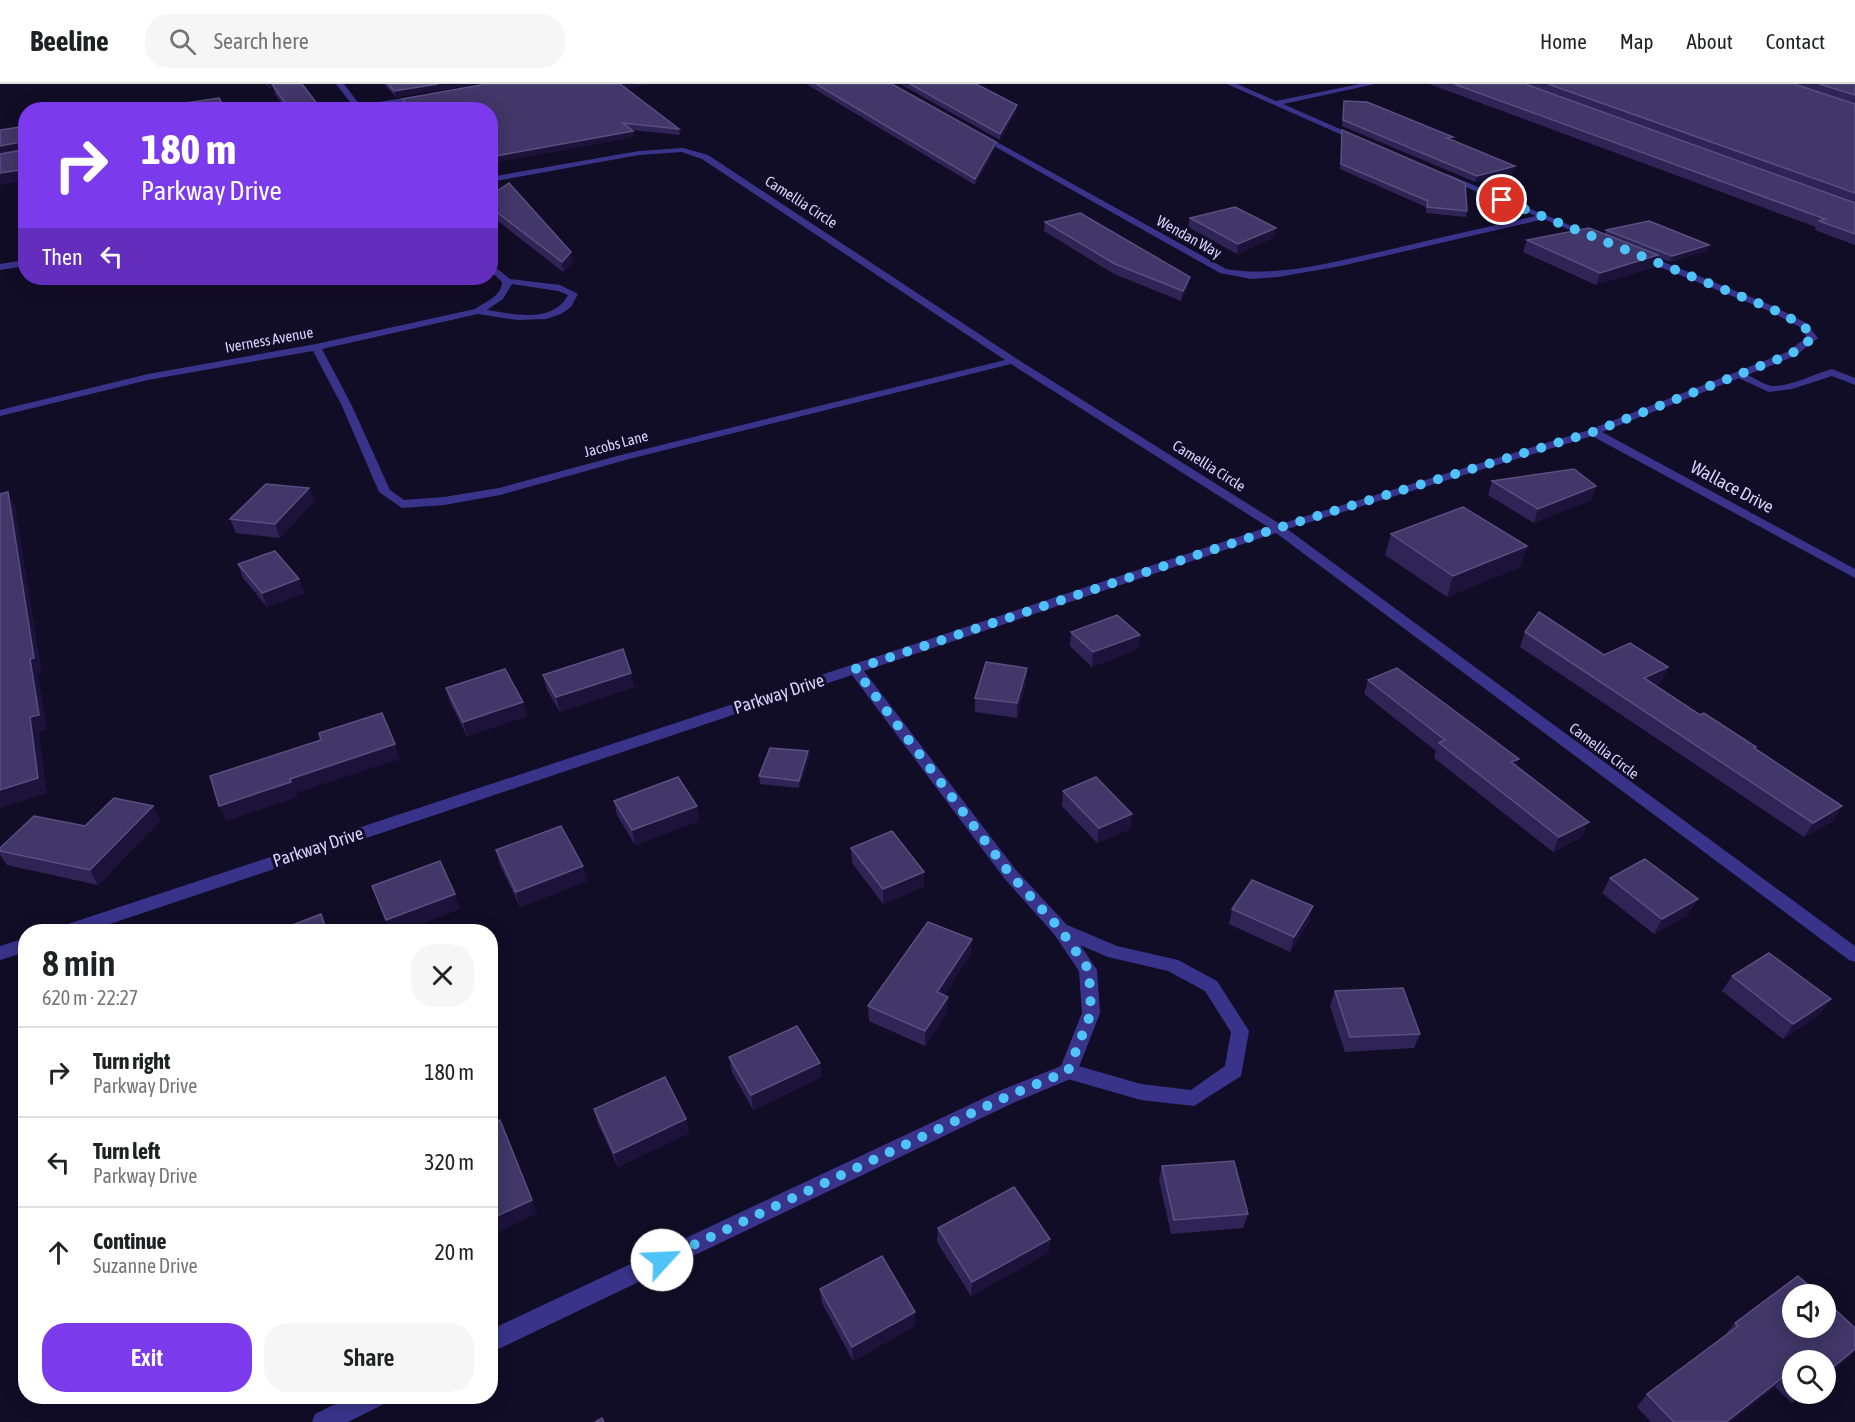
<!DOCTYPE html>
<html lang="en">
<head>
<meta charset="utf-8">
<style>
  body { margin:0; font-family:"Asap Condensed",sans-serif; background:#f6f6f6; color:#202124; height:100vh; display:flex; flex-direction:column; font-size:22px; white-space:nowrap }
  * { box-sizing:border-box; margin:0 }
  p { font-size:20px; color:#757577 }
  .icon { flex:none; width:33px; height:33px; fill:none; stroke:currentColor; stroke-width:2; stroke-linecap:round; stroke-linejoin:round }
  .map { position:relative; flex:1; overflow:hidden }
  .drawer { position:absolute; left:18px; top:840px; width:480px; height:480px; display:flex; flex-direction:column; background:#fff; border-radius:24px; box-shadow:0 3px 15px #0003 }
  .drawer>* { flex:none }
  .guide { position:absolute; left:18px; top:18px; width:480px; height:183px; border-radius:24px; box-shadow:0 3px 15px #0003; background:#7c3aed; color:#fff; overflow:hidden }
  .controls { position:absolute; left:1782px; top:1200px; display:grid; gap:12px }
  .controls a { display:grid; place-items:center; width:54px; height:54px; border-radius:50%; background:#fff; box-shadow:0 3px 15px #0003; font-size:30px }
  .pin { position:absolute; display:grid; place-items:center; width:51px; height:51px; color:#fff; margin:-26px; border:3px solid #fff; border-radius:50%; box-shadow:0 2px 6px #0007 }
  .me { position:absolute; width:66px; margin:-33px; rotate:65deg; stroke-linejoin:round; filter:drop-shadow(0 0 4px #0008) }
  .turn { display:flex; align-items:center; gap:21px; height:126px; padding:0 24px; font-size:27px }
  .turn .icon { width:78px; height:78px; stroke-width:2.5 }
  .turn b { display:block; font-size:42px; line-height:51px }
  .then { display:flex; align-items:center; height:57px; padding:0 24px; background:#0003; gap:12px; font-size:22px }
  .round { display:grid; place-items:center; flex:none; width:63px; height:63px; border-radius:24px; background:#f6f6f6 }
  .head { display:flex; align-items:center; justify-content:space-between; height:102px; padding:0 24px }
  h1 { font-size:36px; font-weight:600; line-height:45px }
  .primary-button { display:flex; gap:12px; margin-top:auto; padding:12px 24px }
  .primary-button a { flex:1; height:69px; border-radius:24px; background:#7c3aed; color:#fff; font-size:24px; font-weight:600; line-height:69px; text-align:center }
  .primary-button a+a { background:#f6f6f6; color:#202124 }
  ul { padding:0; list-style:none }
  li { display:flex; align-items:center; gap:18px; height:90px; padding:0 24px; border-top:2px solid #e0e0e0 }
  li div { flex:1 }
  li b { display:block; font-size:22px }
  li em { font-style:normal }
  header { display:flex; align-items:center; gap:36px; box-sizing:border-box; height:84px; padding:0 30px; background:#fff; border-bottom:2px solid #e0e0e0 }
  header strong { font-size:28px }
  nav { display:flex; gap:33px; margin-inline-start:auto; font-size:21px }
  .search { width:420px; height:54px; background:#f6f6f6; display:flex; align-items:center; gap:15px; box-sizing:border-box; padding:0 21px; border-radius:24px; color:#757577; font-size:22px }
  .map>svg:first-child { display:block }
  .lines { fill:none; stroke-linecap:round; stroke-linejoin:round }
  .service { fill:#39348a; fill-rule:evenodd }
  .minor { fill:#39348a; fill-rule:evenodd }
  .wall { fill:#2f2456 }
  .shaded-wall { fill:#1c133b }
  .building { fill:#413768; stroke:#594f80; stroke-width:1.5 }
  .route { stroke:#4fc3f7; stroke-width:10; stroke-dasharray:0 18 }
  .labels { text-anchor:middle; stroke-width:6; stroke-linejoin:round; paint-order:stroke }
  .far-street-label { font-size:15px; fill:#d9d3ff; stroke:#120d27 }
  .street-label { font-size:18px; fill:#d9d3ff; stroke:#120d27 }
</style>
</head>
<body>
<header>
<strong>Beeline</strong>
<div class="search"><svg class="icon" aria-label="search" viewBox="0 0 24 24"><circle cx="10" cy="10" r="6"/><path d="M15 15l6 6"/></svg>Search here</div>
<nav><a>Home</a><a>Map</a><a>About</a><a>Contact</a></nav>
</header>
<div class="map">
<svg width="1855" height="1338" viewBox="0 0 1855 1338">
  <rect width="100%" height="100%" fill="#120d27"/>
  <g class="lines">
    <g class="service">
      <path d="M1832,285L1855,294V301L1832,292L1792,305L1769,308L1732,291C1743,283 1759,300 1771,302C1791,303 1813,290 1832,285Z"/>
      <path d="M1060,838L1117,862L1178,876L1217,897L1249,947L1241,992L1194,1022L1141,1016L1061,993L1059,987L1061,981L1068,979L1141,1000L1191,1006L1225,982L1231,948L1205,907L1168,887L1108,873L1054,850L1051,845L1054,840Z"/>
    </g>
    <g class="minor">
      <path d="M336,0H344L360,21L422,11L426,13L363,26H337L353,22Z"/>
      <path d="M1227,0H1237L1276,17L1360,0H1375L1283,20L1365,56L1358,58Z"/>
      <path d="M979,48L1226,185C1280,194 1336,177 1388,166C1438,154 1487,143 1536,132L1444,94L1443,92L1447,90L1598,153L1591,155L1544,135L1341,182L1278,193L1251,195L1220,189L976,52L975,50Z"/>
      <path d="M683,64L708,71L1017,275L1280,440L1589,346L1787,268L1807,253L1800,243L1767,226L1635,173V169H1641L1773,222L1806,239L1818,254L1795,272L1602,348L1855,485V494L1592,352L1287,445L1855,862V878L1849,876L1276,449L864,587L1016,786L1066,840L1097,886L1100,929L1075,993L1013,1019L490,1269V1246L999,1007L1061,982L1082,929L1079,887L1054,850L1004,794L852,591L86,848H57L59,843L1268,443L1011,280L629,375L500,411L444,421L402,424L379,408L342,322L313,267L148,296L0,332V326L148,290L316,260L475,225C485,218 502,212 502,198L490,187V179L510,195L560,201L578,210L571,223L561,230L546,235L517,236L478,230L322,265L352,322L390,406L404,416L444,413L499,404L621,371L1005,276L702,75L682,68L639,71L490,98V93L639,67ZM512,200L558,207L568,211C553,240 513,230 487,226L503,215Z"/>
      <path d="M26,176V182L0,186V180Z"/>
      <path d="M26,854V868L0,876V862Z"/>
      <path d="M351,1312H387L384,1320L348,1338H312L315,1330Z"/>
    </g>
  </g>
  <g class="wall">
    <path d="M266,0H302L322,26H286L275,10L273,3L269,4Z"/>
    <path d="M384,0H475L396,13Z"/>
    <path d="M649,0L625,4L679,45L680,51L632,46L634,53L490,79V26H407L403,21L402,15Z"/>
    <path d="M806,0H892L996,58L995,64L975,101Z"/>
    <path d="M900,0H976L1016,27L1000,56Z"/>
    <path d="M1429,0H1855V161L1815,146L1816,143Z"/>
    <path d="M1344,17L1452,57L1513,89L1475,98L1342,42Z"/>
    <path d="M1342,46L1467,127L1466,133L1426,129V123L1340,85Z"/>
    <path d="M490,112L573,178L563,188L490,131Z"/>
    <path d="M1190,134L1275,153L1237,170L1188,143Z"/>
    <path d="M1045,138L1188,203L1181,217L1114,190L1044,147Z"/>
    <path d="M1606,146L1707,167L1670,178L1658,173L1654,183L1596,201L1523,168L1527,156L1605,150Z"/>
    <path d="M1492,397L1596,402L1591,416L1534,439L1488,411Z"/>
    <path d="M309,404L314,417L280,454L236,449L230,435Z"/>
    <path d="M1391,450L1527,462L1520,483L1447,513L1385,471Z"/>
    <path d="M238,480L305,509L267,523L243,494Z"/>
    <path d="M1071,548L1140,551L1138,565L1092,583L1070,562Z"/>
    <path d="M1525,548L1604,571L1668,583L1661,598L1655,601L1700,631L1755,665L1842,722L1833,737L1804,753L1520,563Z"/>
    <path d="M543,591L634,603L560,628L547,606Z"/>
    <path d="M1368,596L1516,682L1582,753L1553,768L1434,674L1436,667L1364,610Z"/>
    <path d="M1026,598L1017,634L975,628V614Z"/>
    <path d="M446,604L523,618L527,632L467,652L450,618Z"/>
    <path d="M808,667L809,675L799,704L760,700L759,692Z"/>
    <path d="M1063,707L1132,730L1130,745L1097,759L1062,722Z"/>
    <path d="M614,717L699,737L635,761L617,731Z"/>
    <path d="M153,722L160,737L98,801L7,781L0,771V764L85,742Z"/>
    <path d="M851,764L924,803L883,820L852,779Z"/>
    <path d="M496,766L587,797L520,823L500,781Z"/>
    <path d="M1610,794L1689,830L1654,850L1602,809Z"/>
    <path d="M1232,825L1309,837L1290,868L1229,840Z"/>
    <path d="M971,870L944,911L947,928L925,962L869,937L868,922Z"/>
    <path d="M1732,892L1820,930L1783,955L1722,907Z"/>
    <path d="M1335,907L1420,950L1414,964L1345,968L1330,922Z"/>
    <path d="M26,959V974L20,966Z"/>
    <path d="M729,973L820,979L821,993L753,1026L732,988Z"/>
    <path d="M594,1025L686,1035L689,1049L618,1083L598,1040Z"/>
    <path d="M1162,1082L1248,1130L1243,1144L1171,1150L1159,1096Z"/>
    <path d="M938,1144L1050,1155L1048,1169L971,1212L937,1158Z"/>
    <path d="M820,1205L915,1228V1242L853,1277L822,1219Z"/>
    <path d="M1735,1239L1855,1244V1268L1826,1292L1792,1276V1310H1804L1792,1319L1775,1303L1730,1338H1651L1637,1323L1647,1310L1724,1252Z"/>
  </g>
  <g class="shaded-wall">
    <path d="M268,0H287H272L273,3L269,4Z"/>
    <path d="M438,0H475L396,13L394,7Z"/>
    <path d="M619,0H649L620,5Z"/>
    <path d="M1017,21L1016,27L1000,56V50Z"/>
    <path d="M633,47L634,53L490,79V73Z"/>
    <path d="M21,58L26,69L0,73V62Z"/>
    <path d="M996,58L995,64L975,101V95Z"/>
    <path d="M1515,82L1513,89L1475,98L1477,92Z"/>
    <path d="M26,85V97L0,101V89Z"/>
    <path d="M1276,144L1275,153L1237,170L1238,160Z"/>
    <path d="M1709,161L1707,167L1670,178L1672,172Z"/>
    <path d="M571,168L573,178L563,188L562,178Z"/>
    <path d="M1658,171L1654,183L1596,201L1600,189Z"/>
    <path d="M1190,193L1188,203L1181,217L1183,207Z"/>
    <path d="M67,194H111L70,201Z"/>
    <path d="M1596,402L1591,416L1534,439L1538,425Z"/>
    <path d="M309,404L314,417L280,454L275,440Z"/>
    <path d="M8,408L15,422L42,589L38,590L47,646L39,648L47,709L0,724V706L30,633V575Z"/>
    <path d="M1527,462L1520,483L1447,513L1453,492Z"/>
    <path d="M299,495L305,509L267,523L262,509Z"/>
    <path d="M1140,551L1138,565L1092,583L1093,568Z"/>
    <path d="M1668,583L1661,598L1638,608L1644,594Z"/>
    <path d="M1027,584L1026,598L1017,634V619Z"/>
    <path d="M631,589L634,603L560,628L556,613Z"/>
    <path d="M523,618L527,632L467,652L463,638Z"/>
    <path d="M395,660L400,675L296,709L298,713L226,737L219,722L290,695Z"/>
    <path d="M808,667L809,675L799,704V697Z"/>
    <path d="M1519,675L1513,690L1511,678Z"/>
    <path d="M153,722L160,737L98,801L90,786Z"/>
    <path d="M697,722L699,737L635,761L632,746Z"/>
    <path d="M1842,722L1833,737L1804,753L1813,739Z"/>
    <path d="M1132,730L1130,745L1097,759L1099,744Z"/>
    <path d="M1589,738L1582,753L1553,768L1559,753Z"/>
    <path d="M583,782L587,797L520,823L516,808Z"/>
    <path d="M924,788V803L883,820V805Z"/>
    <path d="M455,810L460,825L401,848H390L386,836Z"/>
    <path d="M1698,815L1689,830L1654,850L1662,835Z"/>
    <path d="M1313,822L1309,837L1290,868L1294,853Z"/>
    <path d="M972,855L971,870L937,923V908Z"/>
    <path d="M948,913L947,928L925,962V947Z"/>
    <path d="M1831,915L1820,930L1783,955L1793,940Z"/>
    <path d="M820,979L821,993L753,1026L751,1011Z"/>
    <path d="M686,1035L689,1049L618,1083L614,1069Z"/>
    <path d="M532,1116L537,1130L490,1152V1135Z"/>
    <path d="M1050,1155L1048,1169L971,1212L972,1198Z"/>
    <path d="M915,1228V1242L853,1277L852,1263Z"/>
    <path d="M1855,1265V1268L1826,1292V1289Z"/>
    <path d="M1787,1290L1775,1303L1730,1338H1726Z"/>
    <path d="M1801,1310H1804L1792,1319Z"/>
  </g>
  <g class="building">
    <path d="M272,0H302L322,26H290Z"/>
    <path d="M388,0H438L394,7Z"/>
    <path d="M486,0H620L679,45L623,39L633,47L490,73V26H411L402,15Z"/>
    <path d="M816,0H892L996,58L975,95Z"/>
    <path d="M910,0H976L1017,21L1000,50Z"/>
    <path d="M1454,0H1525L1855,119V150L1819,137L1825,135Z"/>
    <path d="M1548,0H1794L1855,20V109Z"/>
    <path d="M1819,0H1855V11Z"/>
    <path d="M219,14L226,26H139Z"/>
    <path d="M1344,17L1367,18L1453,53L1447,54L1515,82L1477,92L1343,36Z"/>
    <path d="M26,42V85L0,89V70L22,66L24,60L21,58L0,62V46Z"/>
    <path d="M1342,46L1465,99L1467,127L1427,123L1428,117L1341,80Z"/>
    <path d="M509,99L571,168L562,178L490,123V112Z"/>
    <path d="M1235,123L1276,144L1238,160L1190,134Z"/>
    <path d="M1080,129L1190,193L1183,207L1115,180L1045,138Z"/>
    <path d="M1649,137L1709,161L1672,172L1606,146Z"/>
    <path d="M1589,144L1658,171L1600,189L1527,156Z"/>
    <path d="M1574,385L1596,402L1538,425L1492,397Z"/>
    <path d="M266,400L309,404L275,440L230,435Z"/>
    <path d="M8,408L34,574L30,575L39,631L30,633L38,694L0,706V410Z"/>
    <path d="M1463,423L1527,462L1453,492L1391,450Z"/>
    <path d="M275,467L299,495L262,509L238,480Z"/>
    <path d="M1539,528L1604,571L1630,559L1668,583L1644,594L1700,631L1704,629L1756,663L1754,664L1842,722L1813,739L1525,548Z"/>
    <path d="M1117,531L1140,551L1093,568L1071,548Z"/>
    <path d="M623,565L631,589L556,613L543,591Z"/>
    <path d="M986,578L1027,584L1017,619L975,614Z"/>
    <path d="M1397,584L1519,675L1511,678L1589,738L1559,753L1439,659L1445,656L1368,596Z"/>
    <path d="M505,585L523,618L463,638L446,604Z"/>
    <path d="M382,629L395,660L290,695L291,698L219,722L210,692L321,656L319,649Z"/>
    <path d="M770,664L808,667L799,697L759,692Z"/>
    <path d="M678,693L697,722L632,746L614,717Z"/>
    <path d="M1096,693L1132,730L1099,744L1063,707Z"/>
    <path d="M114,714L153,722L90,786L0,767V764L34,732L85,742Z"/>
    <path d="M561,742L583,782L516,808L496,766Z"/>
    <path d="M892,747L924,788L883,805L851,764Z"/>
    <path d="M1645,775L1698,815L1662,835L1610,794Z"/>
    <path d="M440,777L455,810L386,836L372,802Z"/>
    <path d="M1252,796L1313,822L1294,853L1232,825Z"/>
    <path d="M321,830L327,848H274Z"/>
    <path d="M928,838L972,855L937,908L948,913L925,947L868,922Z"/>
    <path d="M1769,869L1831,915L1793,940L1732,892Z"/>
    <path d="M1403,904L1420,950L1350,953L1335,907Z"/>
    <path d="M797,942L820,979L751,1011L729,973Z"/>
    <path d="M26,959V967L20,966Z"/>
    <path d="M665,993L686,1035L614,1069L594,1025Z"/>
    <path d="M500,1036L532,1116L490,1135V1040Z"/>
    <path d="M1234,1077L1248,1130L1174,1136L1162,1082Z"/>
    <path d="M1014,1103L1050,1155L972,1198L938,1144Z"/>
    <path d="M882,1172L915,1228L852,1263L820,1205Z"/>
    <path d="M1798,1192L1819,1210H1792V1244H1826V1217L1855,1244V1265L1826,1289V1276H1792V1295L1787,1290L1726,1338H1674L1647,1310L1738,1242L1735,1239Z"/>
    <path d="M602,1334L604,1338H595Z"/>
  </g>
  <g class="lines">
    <path class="route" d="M662,1176L1006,1013L1068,987L1091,929L1089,886L1060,845L1010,790L855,585L1278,444L1593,348L1791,270L1813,254L1803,241L1770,224L1502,116"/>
  </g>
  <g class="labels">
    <g class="far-street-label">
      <text transform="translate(801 118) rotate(33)" y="5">Camellia Circle</text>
      <text transform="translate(1189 153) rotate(29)" y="5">Wendan Way</text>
      <text transform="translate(269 256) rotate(-10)" y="5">Iverness Avenue</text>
      <text transform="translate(616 360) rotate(-15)" y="5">Jacobs Lane</text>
      <text transform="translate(1209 382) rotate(32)" y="5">Camellia Circle</text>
      <text transform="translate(1604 667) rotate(37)" y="5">Camellia Circle</text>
    </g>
    <g class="street-label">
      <text transform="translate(1732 403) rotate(28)" y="6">Wallace Drive</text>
      <text transform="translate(779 610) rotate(-18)" y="6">Parkway Drive</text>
      <text transform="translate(318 763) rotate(-18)" y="6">Parkway Drive</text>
    </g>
  </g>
</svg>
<div class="controls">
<a><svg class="icon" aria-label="sound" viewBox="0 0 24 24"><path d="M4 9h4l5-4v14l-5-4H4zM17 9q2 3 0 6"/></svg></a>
<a><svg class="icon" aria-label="search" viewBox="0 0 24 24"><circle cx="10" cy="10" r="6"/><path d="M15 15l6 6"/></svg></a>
</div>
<div class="pin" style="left:1502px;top:116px;background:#d93025"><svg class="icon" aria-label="arrive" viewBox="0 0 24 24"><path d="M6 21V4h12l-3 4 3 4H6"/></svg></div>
<svg class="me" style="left:662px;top:1176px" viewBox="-20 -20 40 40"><circle r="19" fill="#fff"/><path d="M0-13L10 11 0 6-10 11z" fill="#4fc3f7"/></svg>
<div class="guide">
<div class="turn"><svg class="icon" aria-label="right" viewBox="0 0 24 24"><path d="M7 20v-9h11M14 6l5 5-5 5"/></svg><div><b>180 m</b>Parkway Drive</div></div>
<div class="then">Then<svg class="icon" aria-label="left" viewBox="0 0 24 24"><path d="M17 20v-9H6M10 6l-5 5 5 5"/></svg></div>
</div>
<section class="drawer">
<div class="head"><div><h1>8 min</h1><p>620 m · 22:27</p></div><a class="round"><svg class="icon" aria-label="close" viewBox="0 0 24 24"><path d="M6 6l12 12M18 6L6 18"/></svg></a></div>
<ul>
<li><svg class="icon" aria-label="right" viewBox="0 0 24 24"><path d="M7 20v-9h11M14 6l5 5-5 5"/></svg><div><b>Turn right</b><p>Parkway Drive</p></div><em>180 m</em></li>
<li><svg class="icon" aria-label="left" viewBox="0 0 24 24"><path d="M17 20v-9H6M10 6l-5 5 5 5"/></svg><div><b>Turn left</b><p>Parkway Drive</p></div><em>320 m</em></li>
<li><svg class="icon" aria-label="ahead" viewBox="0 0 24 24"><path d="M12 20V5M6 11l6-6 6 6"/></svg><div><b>Continue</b><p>Suzanne Drive</p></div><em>20 m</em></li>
</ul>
<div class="primary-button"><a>Exit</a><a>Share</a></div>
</section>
</div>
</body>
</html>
